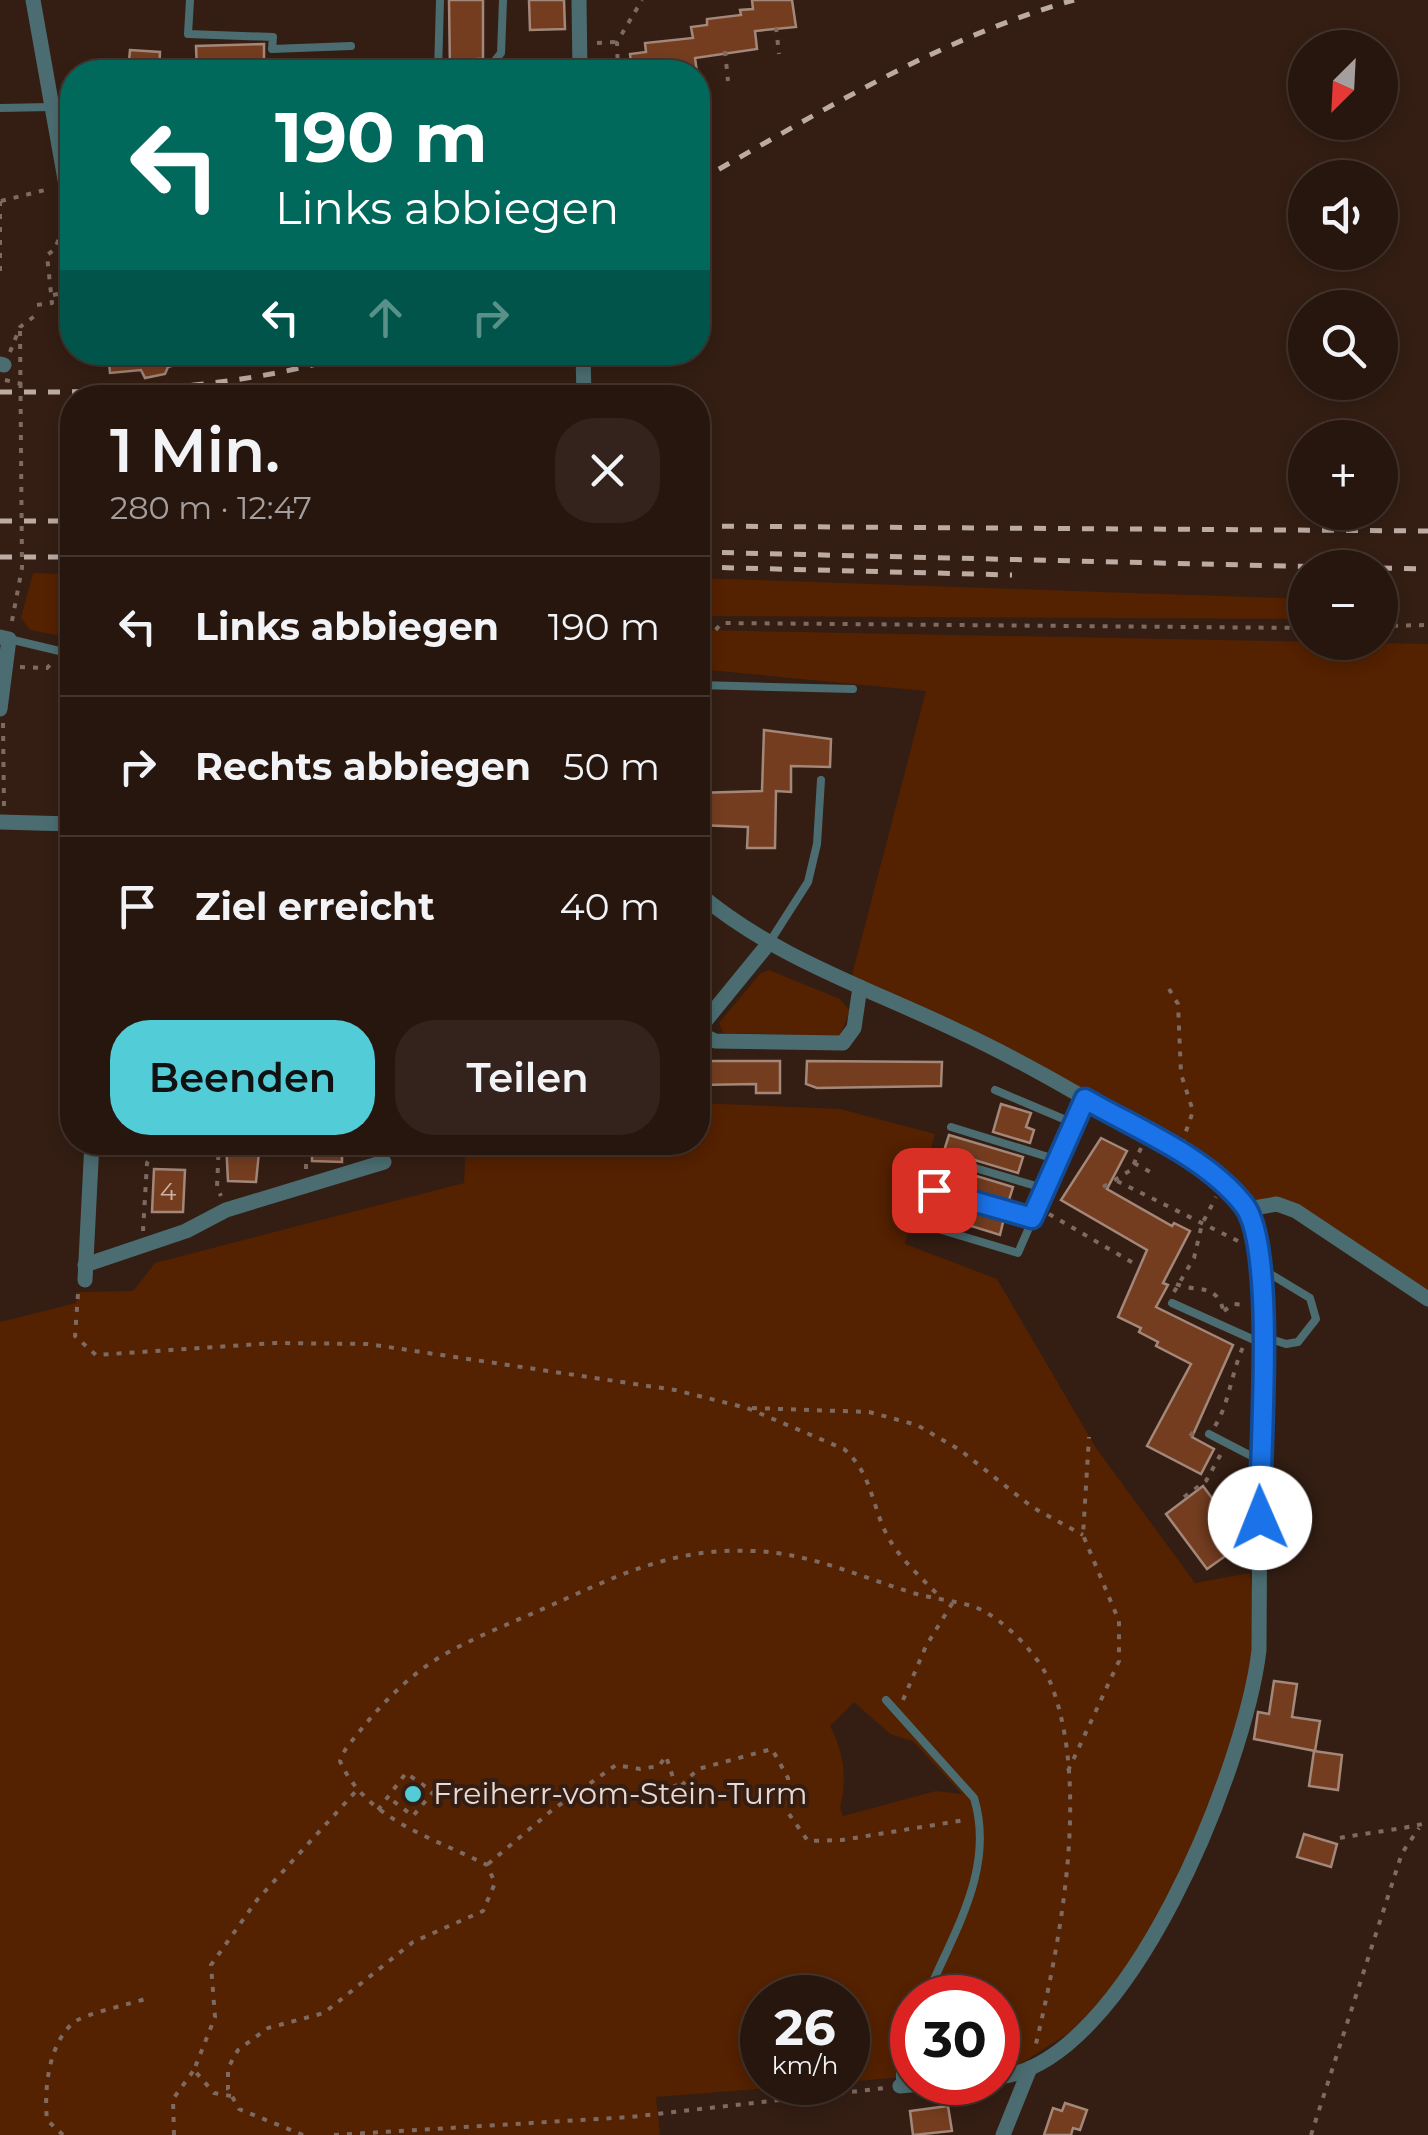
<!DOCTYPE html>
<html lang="de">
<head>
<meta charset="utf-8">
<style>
  body { margin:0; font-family:Montserrat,sans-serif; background:#33231c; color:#f1f3f6; height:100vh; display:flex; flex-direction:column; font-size:38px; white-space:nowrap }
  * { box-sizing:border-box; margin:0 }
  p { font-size:32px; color:#a49f9e }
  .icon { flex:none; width:55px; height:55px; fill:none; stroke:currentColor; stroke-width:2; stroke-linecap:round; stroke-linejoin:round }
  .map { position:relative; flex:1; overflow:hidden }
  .drawer { position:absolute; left:60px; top:385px; width:650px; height:770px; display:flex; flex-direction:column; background:#27160e; border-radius:40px; box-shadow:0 5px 15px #0003,0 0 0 2px #43352e }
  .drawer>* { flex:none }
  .hud { position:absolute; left:60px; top:60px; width:650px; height:305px; border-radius:40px; box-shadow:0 5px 15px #0003,0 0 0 2px #43352e; background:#00695c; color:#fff; overflow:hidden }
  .needle { width:65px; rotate:204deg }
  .buttons { position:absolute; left:1288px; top:30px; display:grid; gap:20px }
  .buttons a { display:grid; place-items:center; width:110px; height:110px; border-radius:50%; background:#27160e; box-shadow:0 5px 15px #0003,0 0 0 2px #43352e; font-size:50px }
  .speed { position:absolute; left:740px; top:1975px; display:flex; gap:20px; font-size:50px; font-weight:700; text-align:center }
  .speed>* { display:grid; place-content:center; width:130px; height:130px; border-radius:50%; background:#27160e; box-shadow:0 5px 15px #0003,0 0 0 2px #43352e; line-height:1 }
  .speed small { font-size:25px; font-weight:400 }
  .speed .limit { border:15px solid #d22; background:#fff; color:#111 }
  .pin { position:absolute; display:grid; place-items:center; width:85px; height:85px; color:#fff; margin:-42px; border-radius:20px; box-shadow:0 5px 15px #0006 }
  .me { position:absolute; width:110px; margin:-55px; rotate:359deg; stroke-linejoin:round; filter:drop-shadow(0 0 8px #0008) }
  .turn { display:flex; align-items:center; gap:35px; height:210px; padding:0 50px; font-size:45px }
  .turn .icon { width:130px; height:130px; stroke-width:2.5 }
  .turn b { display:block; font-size:70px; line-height:85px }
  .lanes { display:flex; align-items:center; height:95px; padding:0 50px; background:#0003; justify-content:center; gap:50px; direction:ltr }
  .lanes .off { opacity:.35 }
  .round { display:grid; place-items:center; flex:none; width:105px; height:105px; border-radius:40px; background:#33231c }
  .head { display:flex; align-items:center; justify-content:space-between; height:170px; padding:0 50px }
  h1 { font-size:60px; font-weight:600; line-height:75px }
  .button { display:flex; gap:20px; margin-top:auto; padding:20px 50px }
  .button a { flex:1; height:115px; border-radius:40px; background:#52ccd6; color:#111; font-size:40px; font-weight:600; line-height:115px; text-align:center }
  .button a+a { background:#33231c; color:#f1f3f6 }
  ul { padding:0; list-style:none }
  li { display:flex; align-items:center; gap:30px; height:140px; padding:0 50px; border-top:2px solid #43352e }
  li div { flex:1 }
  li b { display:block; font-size:38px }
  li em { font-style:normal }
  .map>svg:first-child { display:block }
  .green { fill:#542101; fill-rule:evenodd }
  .building { fill:#743d20; stroke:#a38779; stroke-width:2.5 }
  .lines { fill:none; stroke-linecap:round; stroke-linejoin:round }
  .path { stroke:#7e6a61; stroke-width:4; stroke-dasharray:5 8; stroke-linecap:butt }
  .service { stroke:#4b6d71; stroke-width:8 }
  .minor { stroke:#4b6d71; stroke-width:15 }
  .rail { stroke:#bcaba3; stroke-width:5; stroke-dasharray:12 12; stroke-linecap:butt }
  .route-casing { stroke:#114b97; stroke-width:25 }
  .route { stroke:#1a73e8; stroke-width:18 }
  .poi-dot { fill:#52ccd6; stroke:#341e13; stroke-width:4 }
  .labels { text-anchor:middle; stroke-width:8; stroke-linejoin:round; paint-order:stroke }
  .number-label { font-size:25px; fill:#ccb2a6 }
  .poi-label { font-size:30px; fill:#e9d9d2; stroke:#341e13; text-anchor:start }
</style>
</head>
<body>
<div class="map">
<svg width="1428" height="2135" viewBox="0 0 1428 2135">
  <rect width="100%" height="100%" fill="#341e13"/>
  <g class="green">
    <path d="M33,573L72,574V638L30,630L21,618Z"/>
    <path d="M698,578L1305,599V619L698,616Z"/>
    <path d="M698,630L1428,644V1299L1296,1211L1248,1209L1229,1188L1085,1099L850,983L926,691L698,669Z"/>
    <path d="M769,970L840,999L850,1011L840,1036L723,1033L719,1023L760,974Z"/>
    <path d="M698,1103L840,1109L935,1134L905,1244L997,1279L1096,1448L1195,1583L1250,1573L1258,1649L1253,1689L1171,1905L1094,2017L1012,2069L998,2070V1998H912V2076L848,2082V1998H762V2082L836,2083L656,2097L660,2135H0V1322L76,1303L78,1292L133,1291L155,1263L464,1183L466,1143L698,1142ZM854,1702L890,1734L913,1741L962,1794L936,1791L843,1816C838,1805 842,1803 843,1792C846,1768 841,1747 830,1726Z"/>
  </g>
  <g class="building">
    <path d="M449,0H483V59H478V72H450Z"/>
    <path d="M529,0H564L565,29L530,30Z"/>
    <path d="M752,0H792L796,27L755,31L757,49L695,58L697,72H632L630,54L646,52L645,43L693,38L691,27L707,25V19L741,15L740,10L753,9Z"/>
    <path d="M264,44V72H197L196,46Z"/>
    <path d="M130,50L160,52L159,72H128Z"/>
    <path d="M108,352H176L178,364L168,367L165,374L145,378L141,370L110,373Z"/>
    <path d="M764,730L831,739L830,767L791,766V792L776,791L775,848H747L748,827L698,825V793L762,791Z"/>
    <path d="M698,1061H780V1093H756V1084L698,1085Z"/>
    <path d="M807,1061L942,1062L941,1086L817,1088L806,1084Z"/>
    <path d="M1001,1104L1031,1113L1026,1127L1034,1130L1030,1143L993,1132Z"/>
    <path d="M949,1135L1023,1157L1018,1173L944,1151Z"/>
    <path d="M1101,1138L1127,1151L1107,1189L1172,1226L1174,1223L1190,1231L1163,1283L1168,1285L1156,1307L1233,1345L1192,1437L1214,1449L1201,1474L1147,1446L1191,1364L1156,1346L1158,1342L1139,1332L1141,1328L1118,1317L1147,1250L1061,1200Z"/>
    <path d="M226,1142H260L256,1182L228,1181Z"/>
    <path d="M312,1142H342V1162L312,1161Z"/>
    <path d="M940,1165L1013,1187L1008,1203L935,1183Z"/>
    <path d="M154,1169L185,1170L183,1212H152Z"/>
    <path d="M931,1197L1004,1218L1000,1235L926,1212Z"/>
    <path d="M1203,1486L1245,1542L1207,1569L1166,1514Z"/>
    <path d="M1274,1681L1297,1684L1292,1717L1320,1721L1315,1751L1254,1739L1258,1712L1269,1714Z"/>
    <path d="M1314,1751L1342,1755L1338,1790L1309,1786Z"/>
    <path d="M1304,1834L1337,1844L1331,1867L1297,1857Z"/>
    <path d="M1065,2103L1087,2110L1080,2130L1073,2128L1071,2135H1044L1053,2108L1062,2111Z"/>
    <path d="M948,2106L952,2131L913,2135L910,2111Z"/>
  </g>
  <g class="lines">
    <g class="path">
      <path d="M776,27L779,54"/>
      <path d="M597,43L617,42"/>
      <path d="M725,51L728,81"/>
      <path d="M618,72L617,42L642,0"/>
      <path d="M0,201V279"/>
      <path d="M1,201L49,189"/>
      <path d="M53,295L72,291"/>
      <path d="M37,305L52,303L47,255L55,249L62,230"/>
      <path d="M61,314L72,310"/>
      <path d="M10,352L20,327L36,315"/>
      <path d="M5,380L22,384"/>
      <path d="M12,621L22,568L20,327"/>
      <path d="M1380,626L1428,625"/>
      <path d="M698,649L722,623L1305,628"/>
      <path d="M20,667L47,668L53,662"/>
      <path d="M3,723L4,808"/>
      <path d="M1169,989L1178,1004L1181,1074L1193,1111L1183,1140"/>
      <path d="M219,1142L217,1187L221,1196"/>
      <path d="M1134,1163L1152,1173L1150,1178"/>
      <path d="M306,1169V1142"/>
      <path d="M1117,1181L1242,1243"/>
      <path d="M1103,1187L1131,1170L1141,1148"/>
      <path d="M1049,1214L1135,1264"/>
      <path d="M143,1231L147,1163L162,1142"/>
      <path d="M1176,1284C1199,1293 1217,1282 1224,1313"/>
      <path d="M1174,1292L1194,1258L1202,1224L1216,1197"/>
      <path d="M78,1294L75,1336L96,1355L275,1343L368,1344L675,1390L747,1408L844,1449C871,1473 871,1501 885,1531C897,1557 921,1577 940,1597"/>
      <path d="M1224,1311L1233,1304L1247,1305"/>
      <path d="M752,1408L869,1412L917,1425L960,1450L1032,1507L1083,1535"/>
      <path d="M1215,1426C1229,1404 1231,1374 1243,1347"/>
      <path d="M1190,1436L1195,1430L1200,1431"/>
      <path d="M1184,1497L1206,1481L1222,1452"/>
      <path d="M903,1700L926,1646L953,1602"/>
      <path d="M1068,1771L1119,1661V1621L1083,1535L1089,1437"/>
      <path d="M378,1810L406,1773L433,1792L413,1816L388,1797"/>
      <path d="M1340,1838C1358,1834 1420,1827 1428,1822"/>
      <path d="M488,1864L551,1811L616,1765L640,1769L659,1766L666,1756L677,1790L698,1769L772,1749L788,1778L789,1814L808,1841L842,1840L965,1820"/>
      <path d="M231,2096L214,2093L194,2070L215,2017L211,1965L257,1900L357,1790"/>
      <path d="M63,2135L47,2120C44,2090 48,2045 73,2023C83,2014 131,2004 148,1998"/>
      <path d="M174,2135L173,2099L194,2070"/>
      <path d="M303,2135L239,2109L228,2089V2068L238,2050L268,2028L324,2013L413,1942L483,1911L495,1883L487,1865C434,1838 366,1820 340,1761L345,1750C369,1718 396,1687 429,1664C462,1642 502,1627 538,1611C612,1579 668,1547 753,1551C813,1553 864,1579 920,1595C937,1599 955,1601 972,1606C1002,1616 1039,1655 1051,1684C1091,1787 1060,1943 1035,2048"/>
      <path d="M334,2135L630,2117L885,2088"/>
      <path d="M1311,2135L1402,1853L1419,1828"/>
    </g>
    <g class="service">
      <path d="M190,0L188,34L273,37L272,49L351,46"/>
      <path d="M493,63L501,53L503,0"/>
      <path d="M438,72L440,0"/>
      <path d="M0,108L51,107"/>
      <path d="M9,639L72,654"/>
      <path d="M698,685L853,689"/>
      <path d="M769,943L808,882L817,844L821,780"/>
      <path d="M995,1090L1073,1123"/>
      <path d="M951,1127L1058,1160"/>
      <path d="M941,1158L1043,1188"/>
      <path d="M934,1190L1032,1218"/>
      <path d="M925,1225L1018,1253L1085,1099"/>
      <path d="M1172,1303L1261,1343"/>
      <path d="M1262,1336L1286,1344L1298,1342L1316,1319L1310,1298L1262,1269"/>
      <path d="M1209,1434L1259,1460"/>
      <path d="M886,1700L974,1798C996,1870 952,1934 926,1998"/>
      <path d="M900,2086V2062L912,2030"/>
    </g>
    <g class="minor">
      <path d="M33,0L72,219"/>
      <path d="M579,0L580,72"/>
      <path d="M583,352L584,398"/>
      <path d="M0,364L4,365"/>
      <path d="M0,637L9,639L0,709"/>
      <path d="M0,822L72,824"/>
      <path d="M698,893C775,958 868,988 958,1031C1025,1062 1088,1100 1151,1137C1181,1155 1232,1177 1248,1209C1256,1226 1257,1251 1261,1269L1259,1650C1246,1763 1129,2064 998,2077"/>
      <path d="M698,1030L769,943"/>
      <path d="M698,1033L715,1041L843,1043L854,1028L860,987"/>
      <path d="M1248,1209L1277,1204L1296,1211L1428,1299"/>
      <path d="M85,1265L186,1231L226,1210L384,1162"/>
      <path d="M85,1280L92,1142"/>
      <path d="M900,2086L941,2082"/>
      <path d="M1003,2135L1030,2068"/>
    </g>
    <g class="rail">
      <path d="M698,181C819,113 939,38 1074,0"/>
      <path d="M0,392C121,393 242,389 359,352"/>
      <path d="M0,521H72"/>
      <path d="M698,526L1428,531"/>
      <path d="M698,552L1370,568"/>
      <path d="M0,557H72"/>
      <path d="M698,567L1012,575"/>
      <path d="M1380,568L1428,569"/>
    </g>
  </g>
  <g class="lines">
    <g class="route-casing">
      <path id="route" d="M934,1190L1032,1218L1085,1099C1137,1129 1207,1157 1244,1205C1277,1247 1259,1457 1260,1518"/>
    </g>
    <use href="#route" class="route"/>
  </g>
  <circle class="poi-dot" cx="413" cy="1794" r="10"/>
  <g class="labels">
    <g class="number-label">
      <text x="168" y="1200">4</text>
    </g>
    <g class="poi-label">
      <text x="433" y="1804">Freiherr-vom-Stein-Turm</text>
    </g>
  </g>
</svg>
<div class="buttons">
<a><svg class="needle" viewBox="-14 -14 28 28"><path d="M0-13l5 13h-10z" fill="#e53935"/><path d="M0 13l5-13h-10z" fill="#a49f9e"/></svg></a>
<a><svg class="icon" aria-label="sound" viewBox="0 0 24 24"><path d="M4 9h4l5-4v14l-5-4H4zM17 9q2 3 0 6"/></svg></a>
<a><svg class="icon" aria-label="search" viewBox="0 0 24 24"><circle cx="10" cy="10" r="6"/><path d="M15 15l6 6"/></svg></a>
<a>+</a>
<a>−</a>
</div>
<div class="speed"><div>26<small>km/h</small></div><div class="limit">30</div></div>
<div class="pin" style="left:934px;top:1190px;background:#d93025"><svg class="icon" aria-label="arrive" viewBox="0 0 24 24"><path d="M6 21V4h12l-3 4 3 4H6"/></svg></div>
<svg class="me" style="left:1260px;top:1518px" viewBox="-20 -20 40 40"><circle r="19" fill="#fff"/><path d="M0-13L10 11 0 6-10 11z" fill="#1a73e8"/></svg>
<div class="hud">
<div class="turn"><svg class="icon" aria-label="left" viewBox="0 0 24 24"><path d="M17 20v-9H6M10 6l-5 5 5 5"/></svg><div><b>190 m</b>Links abbiegen</div></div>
<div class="lanes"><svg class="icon" aria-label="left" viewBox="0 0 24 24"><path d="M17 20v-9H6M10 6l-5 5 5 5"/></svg><svg class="icon off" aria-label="ahead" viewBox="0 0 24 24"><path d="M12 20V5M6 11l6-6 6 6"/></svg><svg class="icon off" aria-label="right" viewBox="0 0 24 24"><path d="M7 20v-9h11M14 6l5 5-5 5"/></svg></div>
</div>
<section class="drawer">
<div class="head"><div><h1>1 Min.</h1><p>280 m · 12:47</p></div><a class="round"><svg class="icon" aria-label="close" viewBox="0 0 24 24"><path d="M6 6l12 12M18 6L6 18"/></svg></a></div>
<ul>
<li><svg class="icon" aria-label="left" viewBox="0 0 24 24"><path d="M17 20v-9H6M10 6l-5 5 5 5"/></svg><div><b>Links abbiegen</b></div><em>190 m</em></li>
<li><svg class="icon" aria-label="right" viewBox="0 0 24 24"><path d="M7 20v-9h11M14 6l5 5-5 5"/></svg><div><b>Rechts abbiegen</b></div><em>50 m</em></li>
<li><svg class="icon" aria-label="arrive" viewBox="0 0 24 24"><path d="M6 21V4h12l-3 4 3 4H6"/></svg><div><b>Ziel erreicht</b></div><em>40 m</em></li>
</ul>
<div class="button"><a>Beenden</a><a>Teilen</a></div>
</section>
</div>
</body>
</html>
